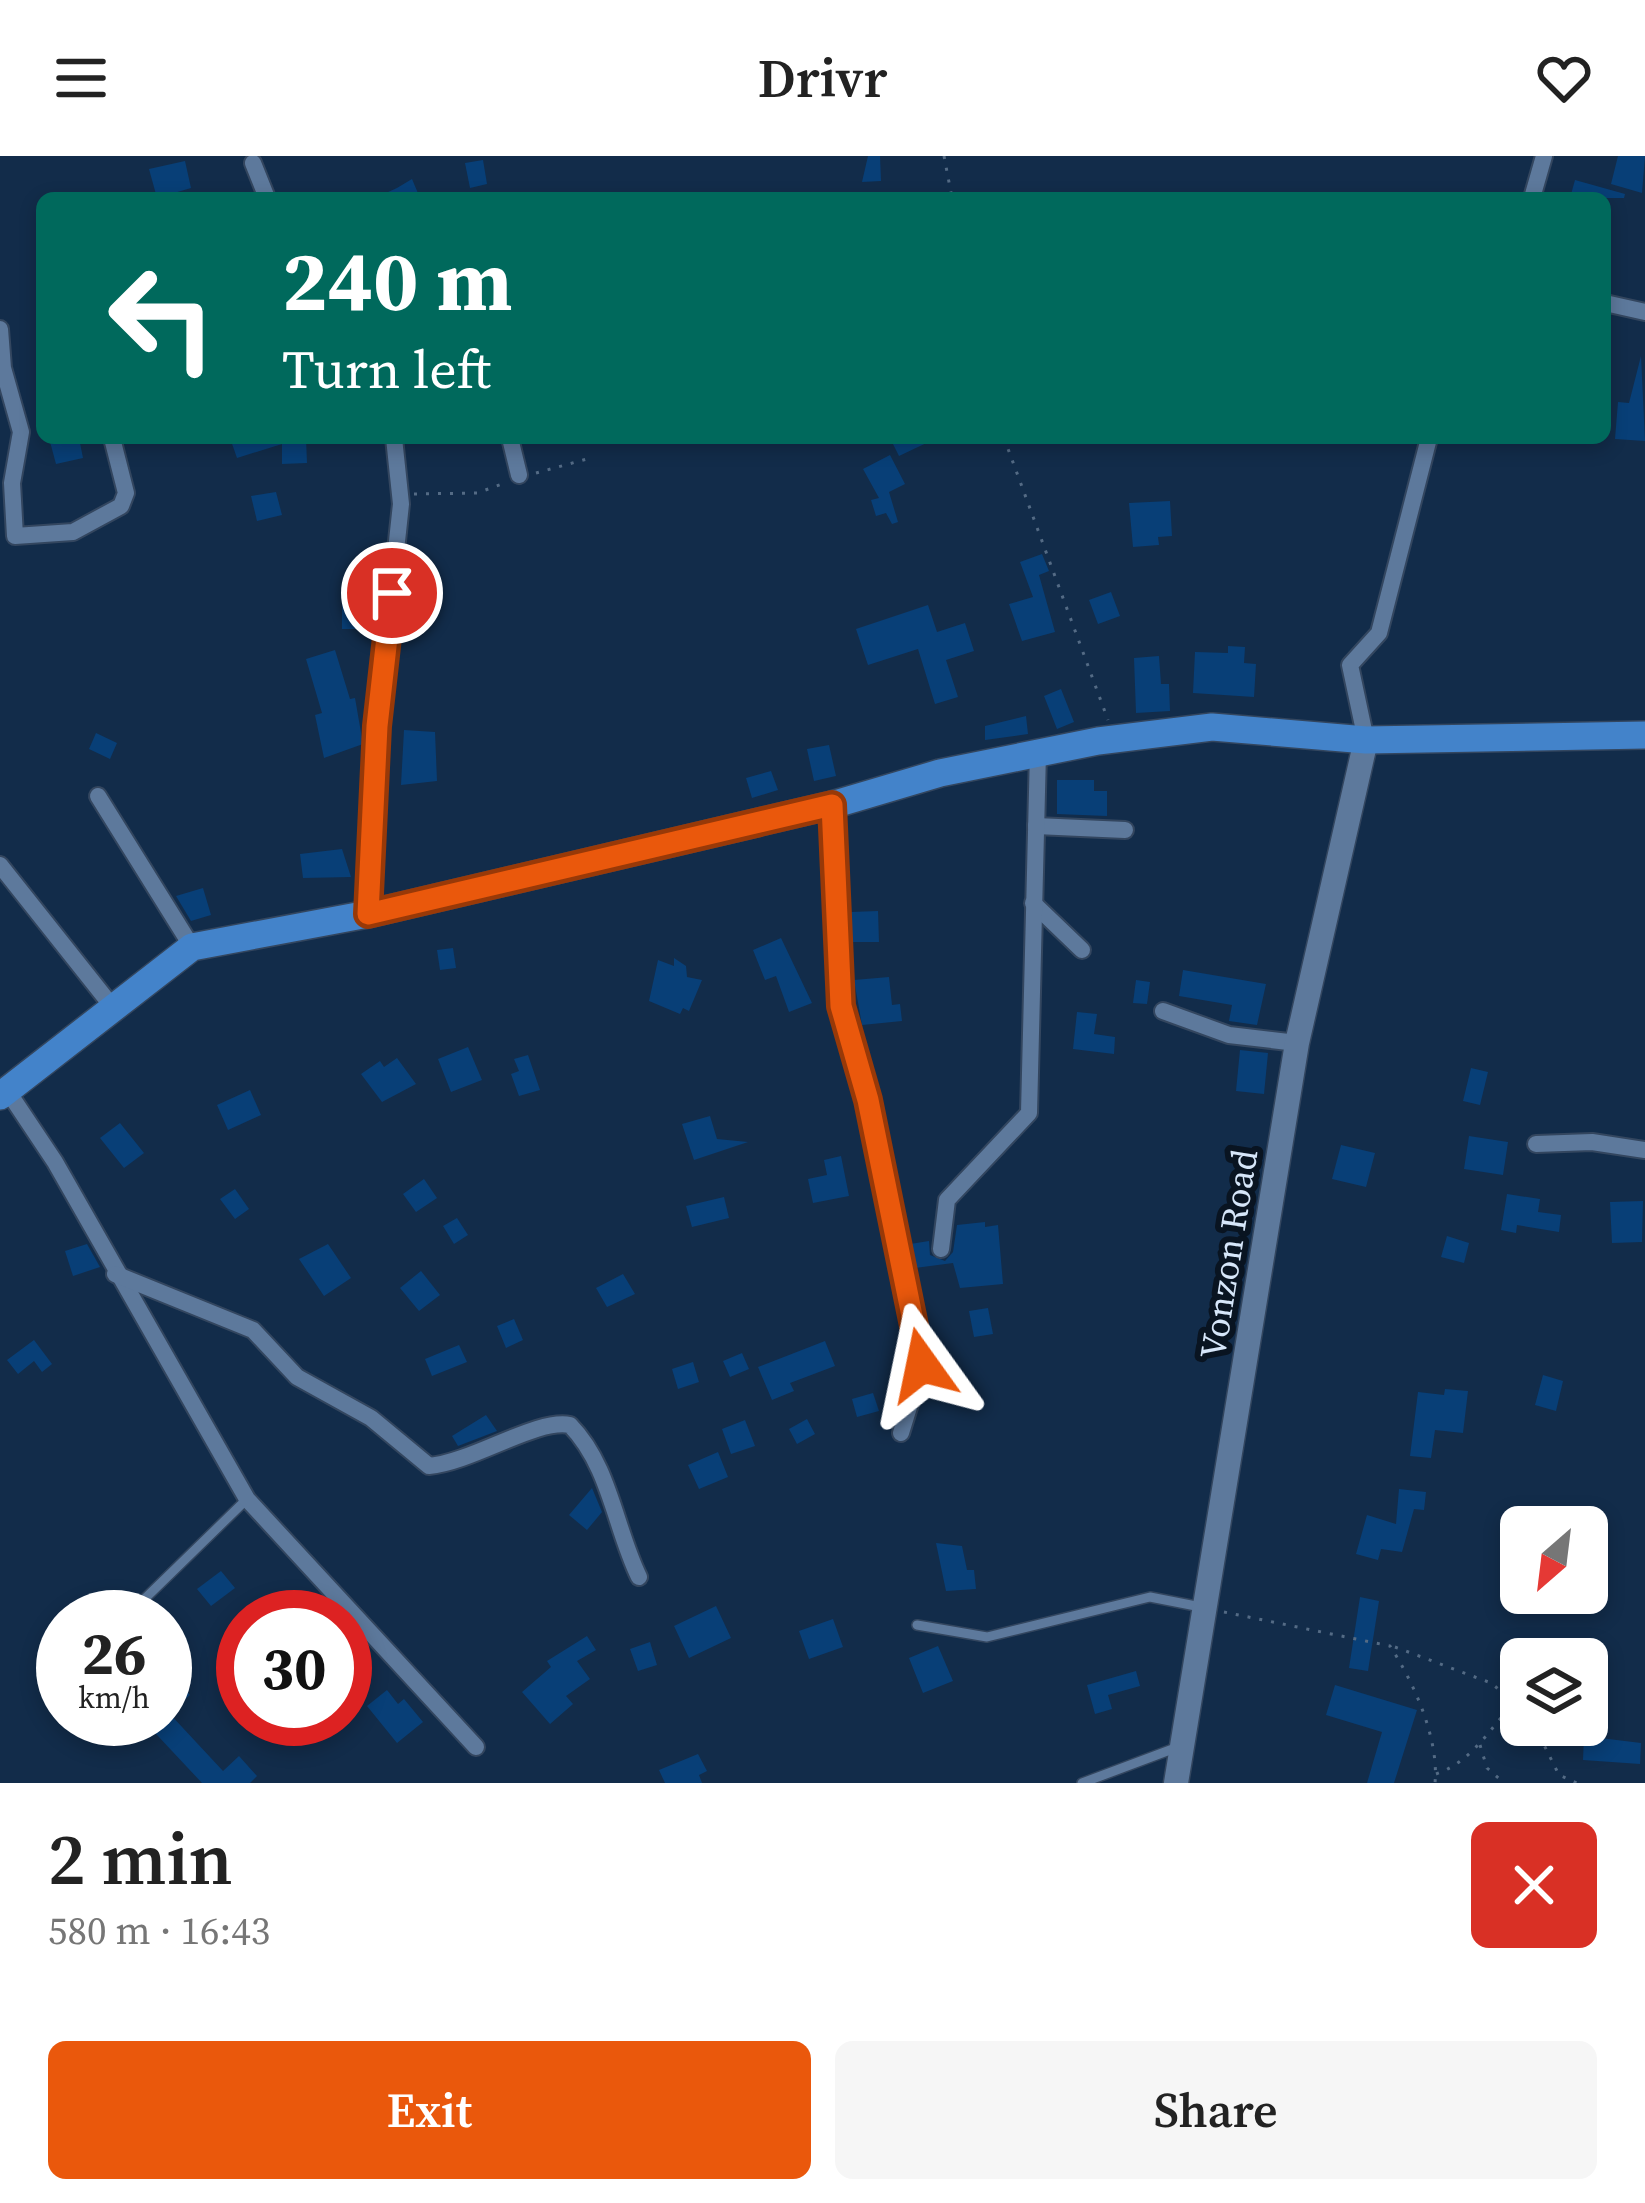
<!DOCTYPE html>
<html lang="en">
<head>
<meta charset="utf-8">
<style>
  body { margin:0; font-family:"Source Serif 4",serif; background:#f6f6f6; color:#222; height:100vh; display:flex; flex-direction:column; font-size:45px; white-space:nowrap }
  * { box-sizing:border-box; margin:0 }
  p { font-size:39px; color:#767676 }
  .icon { flex:none; width:66px; height:66px; fill:none; stroke:currentColor; stroke-width:2; stroke-linecap:round; stroke-linejoin:round }
  .map { position:relative; height:1627px; overflow:hidden }
  .details { display:flex; flex-direction:column; background:#fff; flex:1 }
  .details>* { flex:none }
  .banner { position:absolute; left:36px; top:36px; width:1575px; height:252px; border-radius:18px; box-shadow:0 6px 18px #0003; background:#00695c; color:#fff; overflow:hidden }
  .needle { width:78px; rotate:208deg }
  .tools { position:absolute; left:1500px; top:1350px; display:grid; gap:24px }
  .tools a { display:grid; place-items:center; width:108px; height:108px; border-radius:18px; background:#fff; box-shadow:0 6px 18px #0003; font-size:60px }
  .speed { position:absolute; left:36px; top:1434px; display:flex; gap:24px; font-size:60px; font-weight:700; text-align:center }
  .speed>* { display:grid; place-content:center; width:156px; height:156px; border-radius:50%; background:#fff; box-shadow:0 6px 18px #0003; line-height:1 }
  .speed small { font-size:30px; font-weight:400 }
  .speed .limit { border:18px solid #d22; background:#fff; color:#111 }
  .pin { position:absolute; display:grid; place-items:center; width:102px; height:102px; color:#fff; margin:-51px; border:6px solid #fff; border-radius:50%; box-shadow:0 3px 12px #0007 }
  .me { position:absolute; width:132px; margin:-66px; rotate:348deg; stroke-linejoin:round; filter:drop-shadow(0 0 9px #0008) }
  .turn { display:flex; align-items:center; gap:42px; height:252px; padding:0 48px; font-size:54px }
  .turn .icon { width:156px; height:156px; stroke-width:2.5 }
  .turn b { display:block; font-size:84px; line-height:102px }
  .round { display:grid; place-items:center; flex:none; width:126px; height:126px; border-radius:18px; background:#f6f6f6 }
  .headline { display:flex; align-items:center; justify-content:space-between; height:204px; padding:0 48px }
  h1 { font-size:72px; font-weight:600; line-height:90px }
  .button { display:flex; gap:24px; margin-top:auto; padding:24px 48px }
  .button a { flex:1; height:138px; border-radius:18px; background:#ea580c; color:#fff; font-size:48px; font-weight:600; line-height:138px; text-align:center }
  .button a+a { background:#f6f6f6; color:#222 }
  header { display:flex; justify-content:space-between; align-items:center; height:156px; padding:0 48px; background:#fff; font-size:54px; font-weight:600 }
  .map>svg:first-child { display:block }
  .building { fill:#083f77 }
  .lines { fill:none; stroke-linecap:round; stroke-linejoin:round }
  .lane-casing { stroke:#33465f; stroke-width:12 }
  .street-casing { stroke:#33465f; stroke-width:20 }
  .secondary-casing { stroke:#33465f; stroke-width:27 }
  .primary-casing { stroke:#33465f; stroke-width:30 }
  .path { stroke:#546b85; stroke-width:3; stroke-dasharray:3 9; stroke-linecap:butt }
  .lane { stroke:#5d799c; stroke-width:9 }
  .street { stroke:#5d799c; stroke-width:16 }
  .secondary { stroke:#5d799c; stroke-width:24 }
  .primary { stroke:#4383ca; stroke-width:27 }
  .route-casing { stroke:#983908; stroke-width:30 }
  .route { stroke:#ea580c; stroke-width:21 }
  .labels { text-anchor:middle; stroke-width:12; stroke-linejoin:round; paint-order:stroke }
  .street-label { font-size:36px; fill:#d6e6f9; stroke:#091421 }
</style>
</head>
<body>
<header><svg class="icon" aria-label="menu" viewBox="0 0 24 24"><path d="M4 6h16M4 12h16M4 18h16"/></svg>Drivr<svg class="icon" aria-label="heart" viewBox="0 0 24 24"><path d="M12 20l-8-8c-3-5 5-10 8-4 3-6 11-1 8 4z"/></svg></header>
<div class="map">
<svg width="1645" height="1627" viewBox="0 0 1645 1627">
  <rect width="100%" height="100%" fill="#122c4a"/>
  <g class="building">
    <path d="M868,0H880L881,25L862,26Z"/>
    <path d="M1618,0H1645L1642,37L1611,28Z"/>
    <path d="M483,4L487,28L470,32L465,7Z"/>
    <path d="M185,5L191,32L157,42L149,13Z"/>
    <path d="M412,23L420,42H375L397,32Z"/>
    <path d="M1575,24L1625,38L1624,42H1570Z"/>
    <path d="M1641,200L1645,285L1615,283L1618,246L1629,247Z"/>
    <path d="M49,282H79L83,302L56,308Z"/>
    <path d="M230,282H306L307,307L282,308V288L237,302Z"/>
    <path d="M890,282H937L899,300Z"/>
    <path d="M890,299L905,328L889,336L898,366L892,368L886,357L876,360L871,344L879,342L863,313Z"/>
    <path d="M276,336L282,359L257,365L251,340Z"/>
    <path d="M1170,345L1172,380L1158,381L1159,389L1133,391L1129,347Z"/>
    <path d="M1042,398L1049,415L1039,419L1055,476L1022,485L1009,448L1033,441L1020,406Z"/>
    <path d="M1111,436L1120,460L1098,468L1089,444Z"/>
    <rect x="342" y="440" width="30" height="33"/>
    <path d="M928,449L937,476L965,467L974,495L946,504L958,541L935,548L918,493L868,509L856,473Z"/>
    <path d="M1228,490L1245,491L1244,507L1256,508L1254,541L1193,537L1195,496L1228,497Z"/>
    <path d="M335,494L350,543L355,542L363,588L324,602L315,559L322,557L306,503Z"/>
    <path d="M1159,500L1161,528H1169L1170,555L1136,557L1134,502Z"/>
    <path d="M1061,533L1074,566L1057,573L1044,540Z"/>
    <path d="M1026,560L1028,578L985,584V570Z"/>
    <path d="M404,574L435,576L437,625L401,629Z"/>
    <path d="M96,577L117,587L110,603L89,593Z"/>
    <path d="M829,589L836,620L814,625L807,593Z"/>
    <path d="M771,615L778,634L752,642L746,622Z"/>
    <path d="M1057,624H1094V635H1107V660L1057,658Z"/>
    <path d="M342,693L351,721L303,722L300,698Z"/>
    <path d="M203,732L211,759L191,765L176,740Z"/>
    <path d="M878,755L879,786H852L851,756Z"/>
    <path d="M781,782L812,847L789,856L776,820L765,824L753,794Z"/>
    <path d="M453,792L456,812L440,814L437,794Z"/>
    <path d="M674,802L686,810L687,821L702,824L689,855L683,852L680,858L649,845L658,804L674,810Z"/>
    <path d="M1183,814L1266,828L1257,869L1229,865L1232,849L1179,840Z"/>
    <path d="M889,821L892,849L900,848L902,865L862,869L854,824Z"/>
    <path d="M1136,824L1150,826L1147,848L1133,847Z"/>
    <path d="M1077,856L1097,858L1094,878L1115,881L1114,898L1073,893Z"/>
    <path d="M468,891L482,924L451,936L438,903Z"/>
    <path d="M1240,894L1268,897L1264,938L1236,935Z"/>
    <path d="M528,899L540,934L519,940L511,918L519,915L514,903Z"/>
    <path d="M397,902L416,928L382,946L361,918L380,905L384,911Z"/>
    <path d="M1471,912L1488,916L1480,949L1463,945Z"/>
    <path d="M250,934L261,959L228,974L217,949Z"/>
    <path d="M710,960L717,983L748,986L694,1004L682,968Z"/>
    <path d="M120,967L144,997L124,1012L100,982Z"/>
    <path d="M1469,980L1508,986L1503,1019L1464,1013Z"/>
    <path d="M1341,989L1375,997L1366,1031L1332,1023Z"/>
    <path d="M841,1000L849,1040L813,1047L808,1023L827,1019L824,1004Z"/>
    <path d="M424,1023L437,1042L416,1056L403,1038Z"/>
    <path d="M235,1033L249,1053L235,1063L220,1043Z"/>
    <path d="M1507,1038L1540,1043L1538,1056L1561,1059L1559,1076L1517,1069L1516,1077L1501,1074Z"/>
    <path d="M724,1041L729,1062L692,1071L686,1050Z"/>
    <path d="M1643,1045L1642,1086L1612,1087L1610,1046Z"/>
    <path d="M457,1062L468,1079L454,1088L443,1070Z"/>
    <path d="M985,1066V1071L998,1069L1003,1128L960,1132L953,1107L915,1112L910,1088L929,1085L930,1099L945,1105L953,1096L957,1069Z"/>
    <path d="M1447,1080L1469,1087L1464,1107L1441,1101Z"/>
    <path d="M87,1088L100,1111L73,1120L65,1095Z"/>
    <path d="M328,1088L351,1122L324,1140L299,1103Z"/>
    <path d="M421,1115L440,1139L419,1155L400,1132Z"/>
    <path d="M623,1118L635,1138L607,1151L596,1132Z"/>
    <path d="M988,1152L993,1178L974,1181L969,1155Z"/>
    <path d="M514,1163L523,1184L506,1192L497,1170Z"/>
    <path d="M34,1184L52,1208L42,1216L34,1205L18,1218L7,1204Z"/>
    <path d="M825,1185L835,1210L790,1227L794,1235L772,1244L758,1211Z"/>
    <path d="M459,1189L467,1206L432,1220L425,1203Z"/>
    <path d="M742,1197L749,1213L730,1221L723,1205Z"/>
    <path d="M693,1206L699,1226L678,1233L672,1213Z"/>
    <path d="M1543,1219L1563,1225L1556,1255L1535,1249Z"/>
    <path d="M1445,1233L1468,1235L1463,1277L1435,1274L1431,1302L1410,1300L1418,1236L1444,1239Z"/>
    <path d="M873,1237L879,1255L857,1261L852,1243Z"/>
    <path d="M486,1259L497,1275L458,1290L452,1280Z"/>
    <path d="M807,1263L815,1278L797,1288L789,1273Z"/>
    <path d="M745,1264L755,1290L731,1298L722,1273Z"/>
    <path d="M718,1296L728,1321L699,1333L688,1309Z"/>
    <path d="M592,1332L602,1356L587,1374L569,1359Z"/>
    <path d="M1399,1333L1426,1336L1424,1354L1414,1353L1402,1396L1381,1393L1378,1404L1356,1398L1367,1359L1396,1368Z"/>
    <path d="M936,1387L962,1390L967,1414H974L976,1433L946,1435Z"/>
    <path d="M221,1415L235,1432L211,1450L197,1433Z"/>
    <path d="M1535,1437H1573L1571,1453L1549,1450L1548,1457L1533,1455Z"/>
    <path d="M1360,1441L1379,1445L1368,1515L1349,1512Z"/>
    <path d="M716,1450L731,1482L689,1502L674,1470Z"/>
    <path d="M833,1463L843,1491L809,1503L799,1475Z"/>
    <path d="M587,1480L596,1494L577,1505L590,1523L566,1540L573,1548L550,1568L522,1536L551,1511L547,1505Z"/>
    <path d="M650,1486L657,1509L638,1515L630,1493Z"/>
    <path d="M938,1490L953,1525L923,1537L909,1502Z"/>
    <path d="M1136,1515L1140,1530L1108,1539L1112,1553L1095,1558L1087,1529Z"/>
    <path d="M173,1520L190,1539L169,1557L223,1615L239,1600L257,1620L250,1627H202L142,1563H165V1528Z"/>
    <path d="M1335,1529L1417,1554L1394,1627H1367L1382,1576L1326,1559Z"/>
    <path d="M387,1534L398,1548L404,1543L423,1566L397,1587L367,1550Z"/>
    <path d="M73,1563H120L93,1586Z"/>
    <path d="M1584,1580L1641,1587L1640,1608L1583,1604Z"/>
    <path d="M698,1598L707,1615L699,1619L702,1627H665L659,1614Z"/>
  </g>
  <g class="lines">
    <g class="lane-casing">
      <g id="lane">
        <path d="M126,1461L247,1343"/>
        <path d="M917,1469L987,1481L1150,1441L1201,1451"/>
        <path d="M53,1529L63,1520"/>
        <path d="M1082,1627L1178,1591"/>
      </g>
    </g>
    <g class="street-casing">
      <g id="street">
        <path d="M253,7L267,42"/>
        <path d="M1532,42L1544,0"/>
        <path d="M1605,147L1645,156"/>
        <path d="M0,173L3,212L21,276L12,327L15,380L73,376L121,350L126,337L112,282"/>
        <path d="M510,282L519,319"/>
        <path d="M1366,584L1350,509L1379,477L1429,282"/>
        <path d="M98,640L192,791"/>
        <path d="M832,649L841,851L868,944L922,1209L901,1277"/>
        <path d="M1036,670L1125,674"/>
        <path d="M0,709L111,849"/>
        <path d="M1033,747L1082,794"/>
        <path d="M368,758L377,570L401,348L394,282"/>
        <path d="M1163,855L1229,879L1297,887"/>
        <path d="M7,934L55,1006L247,1343L476,1591"/>
        <path d="M1536,988L1592,986L1645,994"/>
        <path d="M941,1093L947,1044L1029,957L1038,596"/>
        <path d="M115,1118L253,1174L297,1221L371,1262L429,1310C473,1306 537,1262 570,1269C610,1310 615,1372 639,1421"/>
      </g>
    </g>
    <g class="secondary-casing">
      <path id="secondary" d="M1176,1627L1297,887L1366,584"/>
    </g>
    <g class="primary-casing">
      <path id="primary" d="M0,940L192,791L368,758L832,649L940,617L1098,585L1212,571L1366,584L1645,579"/>
    </g>
    <g class="path">
      <path d="M944,0L952,42"/>
      <path d="M1004,282L1108,564"/>
      <path d="M536,317L587,303"/>
      <path d="M414,338L477,337L505,327"/>
      <path d="M1224,1456L1390,1490C1414,1527 1439,1582 1435,1627"/>
      <path d="M1395,1491L1491,1527L1521,1552"/>
      <path d="M1534,1569L1559,1619L1577,1627"/>
      <path d="M1480,1589L1487,1612L1504,1627"/>
      <path d="M1436,1618C1476,1604 1492,1567 1521,1540"/>
    </g>
    <use href="#lane" class="lane"/>
    <use href="#street" class="street"/>
    <use href="#secondary" class="secondary"/>
    <use href="#primary" class="primary"/>
  </g>
  <g class="lines">
    <g class="route-casing">
      <path id="route" d="M392,437L377,570L368,758L832,649L841,850L868,944L922,1209"/>
    </g>
    <use href="#route" class="route"/>
  </g>
  <g class="labels">
    <g class="street-label">
      <text transform="translate(1228 1098) rotate(-81)" y="13">Vonzon Road</text>
    </g>
  </g>
</svg>
<div class="tools">
<a><svg class="needle" viewBox="-14 -14 28 28"><path d="M0-13l5 13h-10z" fill="#e53935"/><path d="M0 13l5-13h-10z" fill="#767676"/></svg></a>
<a><svg class="icon" aria-label="layers" viewBox="0 0 24 24"><path d="M12 4l9 5-9 5-9-5zM3 14l9 5 9-5"/></svg></a>
</div>
<div class="speed"><div>26<small>km/h</small></div><div class="limit">30</div></div>
<div class="pin" style="left:392px;top:437px;background:#d93025"><svg class="icon" aria-label="arrive" viewBox="0 0 24 24"><path d="M6 21V4h12l-3 4 3 4H6"/></svg></div>
<svg class="me" style="left:922px;top:1209px" viewBox="-20 -20 40 40"><path d="M0-17L14 15 0 8-14 15z" fill="#ea580c" stroke="#fff" stroke-width="4"/></svg>
<div class="banner">
<div class="turn"><svg class="icon" aria-label="left" viewBox="0 0 24 24"><path d="M17 20v-9H6M10 6l-5 5 5 5"/></svg><div><b>240 m</b>Turn left</div></div>
</div>
</div>
<section class="details">
<div class="headline"><div><h1>2 min</h1><p>580 m · 16:43</p></div><a class="round" style="background:#d93025;color:#fff"><svg class="icon" aria-label="close" viewBox="0 0 24 24"><path d="M6 6l12 12M18 6L6 18"/></svg></a></div>
<div class="button"><a>Exit</a><a>Share</a></div>
</section>
</body>
</html>
